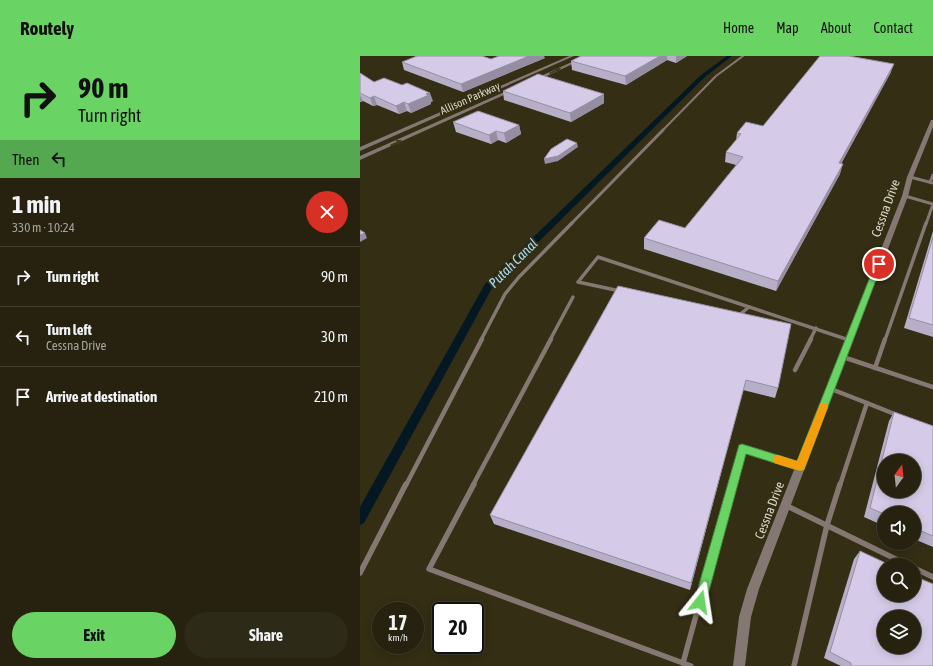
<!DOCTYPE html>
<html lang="en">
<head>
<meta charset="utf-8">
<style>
  body { margin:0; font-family:"Asap Condensed",sans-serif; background:#2e2a18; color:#f1f3f6; height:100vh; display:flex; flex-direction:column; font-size:15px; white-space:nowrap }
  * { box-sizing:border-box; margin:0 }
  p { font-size:13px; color:#a4a49e }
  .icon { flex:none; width:22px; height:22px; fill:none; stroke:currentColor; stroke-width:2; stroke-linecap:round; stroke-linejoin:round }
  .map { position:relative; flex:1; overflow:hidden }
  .details { display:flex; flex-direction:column; background:#26220f; width:360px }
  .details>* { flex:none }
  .guide { background:#69d464; color:#111; overflow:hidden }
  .needle { width:26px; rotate:15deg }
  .fabs { position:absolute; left:517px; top:398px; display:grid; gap:8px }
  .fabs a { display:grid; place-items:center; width:44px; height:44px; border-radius:50%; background:#26220f; box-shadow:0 2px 10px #0003,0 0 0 1px #423f2f; font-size:20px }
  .speed { position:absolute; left:12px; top:546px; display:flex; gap:8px; font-size:20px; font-weight:700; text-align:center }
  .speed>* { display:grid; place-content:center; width:52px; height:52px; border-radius:50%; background:#26220f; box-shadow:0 2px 10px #0003,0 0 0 1px #423f2f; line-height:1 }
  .speed small { font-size:10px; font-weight:400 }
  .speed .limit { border:2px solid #111; border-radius:6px; background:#fff; color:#111 }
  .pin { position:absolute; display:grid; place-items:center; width:34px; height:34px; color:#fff; margin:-17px; border:2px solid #fff; border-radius:50%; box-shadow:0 1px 4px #0007 }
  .me { position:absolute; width:44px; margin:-22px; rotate:15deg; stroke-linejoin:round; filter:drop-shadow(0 0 3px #0008) }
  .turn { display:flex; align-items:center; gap:14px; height:84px; padding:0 12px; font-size:18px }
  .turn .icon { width:52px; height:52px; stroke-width:2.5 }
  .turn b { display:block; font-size:28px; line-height:34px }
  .then { display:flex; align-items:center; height:38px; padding:0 12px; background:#0003; gap:8px; font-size:15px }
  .round { display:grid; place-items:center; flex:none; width:42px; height:42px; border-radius:21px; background:#2e2a18 }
  .head { display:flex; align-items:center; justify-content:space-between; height:68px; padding:0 12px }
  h1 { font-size:24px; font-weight:700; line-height:30px }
  .button { display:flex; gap:8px; margin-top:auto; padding:8px 12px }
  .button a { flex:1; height:46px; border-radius:24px; background:#69d464; color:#111; font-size:16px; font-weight:700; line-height:46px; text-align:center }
  .button a+a { background:#2e2a18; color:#f1f3f6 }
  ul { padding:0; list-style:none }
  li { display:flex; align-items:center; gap:12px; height:60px; padding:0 12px; border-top:1px solid #423f2f }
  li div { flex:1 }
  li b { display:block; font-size:15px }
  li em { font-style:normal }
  header { display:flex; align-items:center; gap:24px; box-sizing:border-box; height:56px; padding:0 20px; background:#69d464; color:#111 }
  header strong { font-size:19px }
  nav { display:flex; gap:22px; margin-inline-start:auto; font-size:14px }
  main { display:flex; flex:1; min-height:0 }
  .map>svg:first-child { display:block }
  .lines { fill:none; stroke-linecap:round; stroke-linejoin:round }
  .canal { fill:#031822; fill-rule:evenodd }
  .service-far4 { stroke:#857872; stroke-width:2 }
  .service-far3 { stroke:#857872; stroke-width:3 }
  .service-far2 { stroke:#857872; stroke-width:3.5 }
  .service-far1 { stroke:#857872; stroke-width:4.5 }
  .service { stroke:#857872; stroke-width:5.5 }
  .minor { fill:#857872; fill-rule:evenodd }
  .tertiary { fill:#857872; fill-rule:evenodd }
  .wall { fill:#b7afc8 }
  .shaded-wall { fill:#958ea2 }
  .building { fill:#d5cbe8; stroke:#958ea2; fill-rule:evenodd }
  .oneway { fill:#3f3922 }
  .route { fill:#69d464; stroke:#448a41 }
  .slow { fill:#f59e0b }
  .labels { text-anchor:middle; stroke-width:4; stroke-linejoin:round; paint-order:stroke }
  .far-street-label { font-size:11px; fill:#dad7c8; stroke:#332e14 }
  .street-label { font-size:13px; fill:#dad7c8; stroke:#332e14 }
  .water-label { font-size:14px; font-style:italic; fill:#a5ddfb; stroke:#332e14 }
</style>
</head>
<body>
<header>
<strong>Routely</strong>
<nav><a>Home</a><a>Map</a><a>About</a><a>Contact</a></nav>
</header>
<main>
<section class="details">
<div class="guide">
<div class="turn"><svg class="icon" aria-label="right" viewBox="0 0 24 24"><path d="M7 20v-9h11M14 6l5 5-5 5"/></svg><div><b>90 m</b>Turn right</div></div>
<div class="then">Then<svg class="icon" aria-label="left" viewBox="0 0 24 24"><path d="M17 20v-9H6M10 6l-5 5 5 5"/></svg></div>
</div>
<div class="head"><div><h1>1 min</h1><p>330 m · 10:24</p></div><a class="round" style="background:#d93025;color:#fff"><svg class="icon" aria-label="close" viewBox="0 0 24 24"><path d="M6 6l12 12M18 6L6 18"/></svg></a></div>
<ul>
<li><svg class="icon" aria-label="right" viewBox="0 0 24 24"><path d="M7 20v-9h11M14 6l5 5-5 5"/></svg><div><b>Turn right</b></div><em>90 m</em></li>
<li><svg class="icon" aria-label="left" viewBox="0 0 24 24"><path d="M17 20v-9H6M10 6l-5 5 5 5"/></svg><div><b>Turn left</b><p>Cessna Drive</p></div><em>30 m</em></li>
<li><svg class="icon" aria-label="arrive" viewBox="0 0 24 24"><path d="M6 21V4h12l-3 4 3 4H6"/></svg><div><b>Arrive at destination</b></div><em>210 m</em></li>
</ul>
<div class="button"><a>Exit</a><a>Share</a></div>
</section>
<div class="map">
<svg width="573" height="610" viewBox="0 0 573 610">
  <rect width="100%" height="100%" fill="#332e14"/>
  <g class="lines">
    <path class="canal" d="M367,0H372L345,21L132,232L4,467L0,469V451L125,228L341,19Z"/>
    <path class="service-far4" d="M302,75L356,20L383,0"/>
    <g class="service-far3">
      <path d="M550,121L573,127"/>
      <path d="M570,126L573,119"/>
      <path d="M545,140L573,148L566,168"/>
      <path d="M211,168L303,74"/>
    </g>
    <g class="service-far2">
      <path d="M260,235L218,226L238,201L489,284"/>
      <path d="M378,260L389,251"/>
      <path d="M121,284L145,238L159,221L212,167"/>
      <path d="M190,284L213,241"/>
      <path d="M450,284L456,272"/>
      <path d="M525,284L566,167"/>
    </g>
    <g class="service-far1">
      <path d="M486,283L489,284"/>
      <path d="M483,301L573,331"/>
      <path d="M515,312L525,283"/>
      <path d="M435,314L451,283"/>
      <path d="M471,333L507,347"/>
      <path d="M46,429L122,283"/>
      <path d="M113,429L191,283"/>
      <path d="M372,429L382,392L440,410"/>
      <path d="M480,429L507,347L537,359"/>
    </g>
    <g class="service">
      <path d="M114,428L69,513L323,607"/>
      <path d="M425,449L548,509"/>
      <path d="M554,512L573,521"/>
      <path d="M0,517L46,428"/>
      <path d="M331,610L323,607L372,428"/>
      <path d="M434,610L467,469L480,428"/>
    </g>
    <path class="minor" d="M571,64H573V71L553,121L548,140L399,533L391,561L385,610H373L379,561L387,533L542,140L547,121Z"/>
    <g class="tertiary">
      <path d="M209,0H214L0,95V91Z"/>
      <path d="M225,0H230L176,25L172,24Z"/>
      <path d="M151,33L155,34L0,104V100Z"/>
    </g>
  </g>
  <g class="wall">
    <path d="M221,0H327L316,7L307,4L266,29L212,14L211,5Z"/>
    <path d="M185,2L103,36L44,14L42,6Z"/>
    <path d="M531,16L481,108L480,118L416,235L284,193V182L325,172L376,109L365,106L366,96L376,85L377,77L403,70Z"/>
    <path d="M0,17L14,26L73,45L71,46V48L51,57L47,55L39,58L17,49L13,50L3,45L0,46Z"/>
    <path d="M143,35L244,47L211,66L144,44Z"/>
    <path d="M93,66L159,69L161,78L146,87L138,84L131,88L96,76Z"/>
    <path d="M573,175V281L544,272Z"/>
    <path d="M258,230L418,332L415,342L383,334L330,534L134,468L130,459Z"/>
    <path d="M534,356L573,370V491L554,483V457H524V470L504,461L529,365Z"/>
    <path d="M500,495L573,610H481L464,602L494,503Z"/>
  </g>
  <g class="shaded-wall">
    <path d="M169,0H184L185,2L103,36L101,28Z"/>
    <path d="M300,0H307V4L266,29L265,20Z"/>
    <path d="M316,0H327L316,7Z"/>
    <path d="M534,8L531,16L476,117L479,107Z"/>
    <path d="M70,37L73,45L71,46V48L51,57L48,48Z"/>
    <path d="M244,38V47L211,66L210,57Z"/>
    <path d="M0,39L3,45L0,46Z"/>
    <path d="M14,40L17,49L13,50L10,42Z"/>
    <path d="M44,46L47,55L39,58L36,50Z"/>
    <path d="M159,69L161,78L146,87L144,77Z"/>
    <path d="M136,75L138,84L131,88L129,79Z"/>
    <path d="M217,87L218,91L198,105L185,108L184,103Z"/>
    <path d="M483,108L480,118L416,235L418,225Z"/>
    <path d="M5,177L7,182L0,186V179Z"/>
    <path d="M386,324L383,334L330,534L331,527Z"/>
  </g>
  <g class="building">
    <path d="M57,0H122L131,3L139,0H169L101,28L42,6Z"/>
    <path d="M221,0H300L265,20L211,5Z"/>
    <path d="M460,0H489L534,8L479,107L483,108L418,225L284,182L299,164L325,172L383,101L366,96L381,78L377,77L386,66L403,70Z"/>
    <path d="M0,17L14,26L24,22L42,29L47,27L70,37L66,38L69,39L48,48L44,46L36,50L14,40L10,42L0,37Z"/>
    <path d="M178,18L244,38L210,57L143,35Z"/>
    <path d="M118,55L159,69L144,77L136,75L129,79L93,66Z"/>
    <path d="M207,83L217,87L198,100L184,103L191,93Z"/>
    <path d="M0,174L5,177L0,179Z"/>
    <path d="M573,181V269L549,262Z"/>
    <path d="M258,230L431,268L418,332L386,324L331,527L130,459Z"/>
    <path d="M534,356L573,370V480L554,472V457H524V458L510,452ZM524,405H554V435H524Z"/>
    <path d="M500,495L530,509H524V539H554V520L573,528V610H491V607L470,596ZM524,561H554V591H524Z"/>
  </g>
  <defs><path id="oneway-solid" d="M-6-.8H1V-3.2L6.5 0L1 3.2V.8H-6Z"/></defs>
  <g class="oneway">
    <use href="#oneway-solid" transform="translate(195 15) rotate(-24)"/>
    <use href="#oneway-solid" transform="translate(36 87) rotate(-24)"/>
  </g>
  <path class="route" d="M516,206H521L522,208L444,414L440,415L386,398L346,546L345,551L340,552L336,551L334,546L379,389L382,388L437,405Z"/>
  <path class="slow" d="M464,347L467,348L468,351L444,414L440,415L414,407L413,403L414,400L418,399L437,405L459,351L460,348Z"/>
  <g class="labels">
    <g class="far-street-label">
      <text transform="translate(110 42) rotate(-24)" y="4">Allison Parkway</text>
    </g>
    <g class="street-label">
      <text transform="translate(525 152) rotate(-70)" y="5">Cessna Drive</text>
      <text transform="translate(409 454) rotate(-69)" y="5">Cessna Drive</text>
    </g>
    <g class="water-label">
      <text transform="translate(153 207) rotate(-45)" y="5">Putah Canal</text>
    </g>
  </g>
</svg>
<div class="fabs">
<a><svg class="needle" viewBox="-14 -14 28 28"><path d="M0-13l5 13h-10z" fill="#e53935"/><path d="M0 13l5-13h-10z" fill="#a4a49e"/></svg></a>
<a><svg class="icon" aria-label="sound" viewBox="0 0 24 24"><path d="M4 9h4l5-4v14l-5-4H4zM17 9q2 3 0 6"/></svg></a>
<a><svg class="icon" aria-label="search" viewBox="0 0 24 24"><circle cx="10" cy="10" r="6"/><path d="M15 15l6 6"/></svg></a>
<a><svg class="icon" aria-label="layers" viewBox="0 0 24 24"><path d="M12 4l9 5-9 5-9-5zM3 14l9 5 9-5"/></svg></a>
</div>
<div class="speed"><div>17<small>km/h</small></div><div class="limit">20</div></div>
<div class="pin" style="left:519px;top:208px;background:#d93025"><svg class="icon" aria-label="arrive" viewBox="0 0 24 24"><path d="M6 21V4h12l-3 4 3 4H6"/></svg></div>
<svg class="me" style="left:340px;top:546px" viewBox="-20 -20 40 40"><path d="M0-17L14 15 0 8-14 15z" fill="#69d464" stroke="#fff" stroke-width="4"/></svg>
</div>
</main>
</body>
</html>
